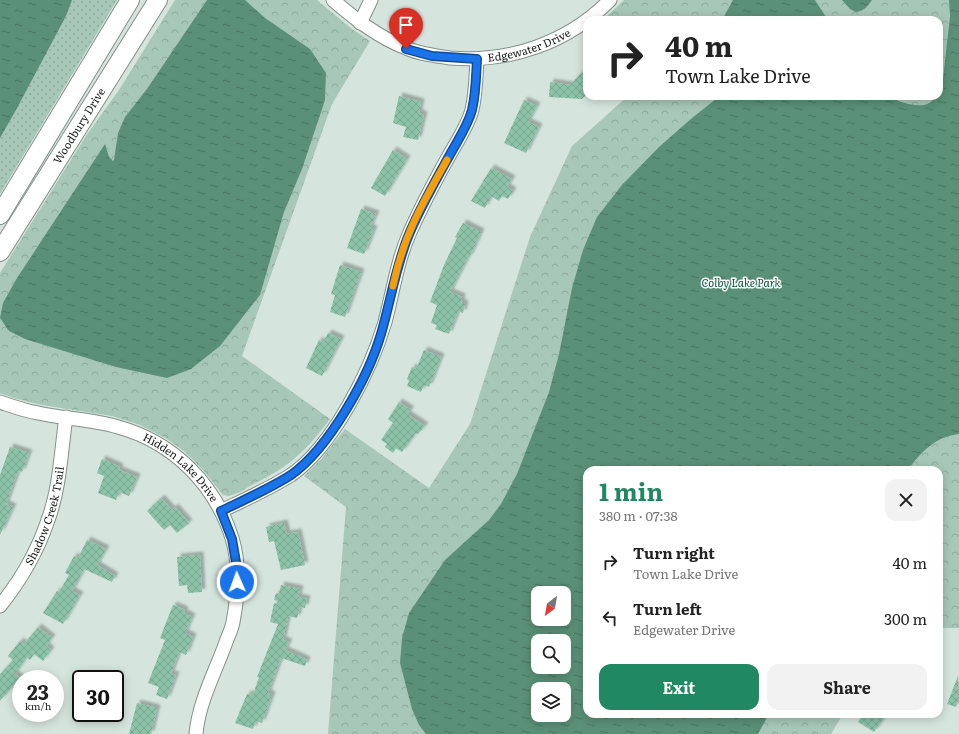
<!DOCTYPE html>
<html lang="en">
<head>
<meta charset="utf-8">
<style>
  body { margin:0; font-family:Literata,serif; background:#f2f2f2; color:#222; height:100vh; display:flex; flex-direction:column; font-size:15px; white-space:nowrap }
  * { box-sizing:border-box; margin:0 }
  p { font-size:13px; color:#767676 }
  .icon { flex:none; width:22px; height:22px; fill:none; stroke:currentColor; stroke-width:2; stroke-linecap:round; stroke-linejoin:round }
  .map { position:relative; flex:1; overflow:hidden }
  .details { position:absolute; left:583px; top:466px; width:360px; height:252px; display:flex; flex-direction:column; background:#fff; border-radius:12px; box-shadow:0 2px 10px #0003 }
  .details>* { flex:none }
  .hud { position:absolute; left:583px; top:16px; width:360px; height:84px; border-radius:12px; box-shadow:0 2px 10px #0003; background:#fff; color:#222; overflow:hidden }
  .needle { width:26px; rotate:211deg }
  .fabs { position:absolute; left:531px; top:586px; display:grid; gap:8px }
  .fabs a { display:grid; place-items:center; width:40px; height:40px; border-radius:8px; background:#fff; box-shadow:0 2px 10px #0003; font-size:20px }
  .speed { position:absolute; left:12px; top:670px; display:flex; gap:8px; font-size:20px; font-weight:700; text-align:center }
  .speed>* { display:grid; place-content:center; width:52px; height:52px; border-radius:50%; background:#fff; box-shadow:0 2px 10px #0003; line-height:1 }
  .speed small { font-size:10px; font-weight:400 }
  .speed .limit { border:2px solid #111; border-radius:6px; background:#fff; color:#111 }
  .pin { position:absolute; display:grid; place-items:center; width:34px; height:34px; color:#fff; margin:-41px -17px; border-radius:50% 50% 50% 0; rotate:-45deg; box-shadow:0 0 4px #0007 }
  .pin .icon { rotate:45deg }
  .me { position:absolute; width:44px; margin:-22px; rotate:358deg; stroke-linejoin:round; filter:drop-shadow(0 0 3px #0008) }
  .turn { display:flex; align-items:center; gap:14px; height:84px; padding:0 16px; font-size:18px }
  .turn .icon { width:52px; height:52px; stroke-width:2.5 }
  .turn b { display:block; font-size:28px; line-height:34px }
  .round { display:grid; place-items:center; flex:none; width:42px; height:42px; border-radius:12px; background:#f2f2f2 }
  .summary { display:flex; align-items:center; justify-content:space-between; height:68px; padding:0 16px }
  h1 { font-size:24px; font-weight:700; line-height:30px; color:#208863 }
  .cta { display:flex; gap:8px; margin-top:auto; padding:8px 16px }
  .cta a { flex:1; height:46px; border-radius:12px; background:#208863; color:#fff; font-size:16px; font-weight:700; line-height:46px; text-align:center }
  .cta a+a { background:#f2f2f2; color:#222 }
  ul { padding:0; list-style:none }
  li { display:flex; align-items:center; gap:12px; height:56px; padding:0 16px }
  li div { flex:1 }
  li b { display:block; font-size:15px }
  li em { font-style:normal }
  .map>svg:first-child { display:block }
  .grass { fill:url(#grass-dots) }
  .forest { fill:url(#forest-crowns); fill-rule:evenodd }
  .water { fill:url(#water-ripples); fill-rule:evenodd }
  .building { fill:url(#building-cross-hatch); filter:url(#shadow) }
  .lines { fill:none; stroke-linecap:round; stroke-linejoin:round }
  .minor-casing { stroke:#829089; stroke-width:15 }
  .secondary-casing { stroke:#829089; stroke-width:20 }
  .minor { stroke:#fff; stroke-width:13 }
  .secondary { stroke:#fff; stroke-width:18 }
  .route-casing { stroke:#114b97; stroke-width:10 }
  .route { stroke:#1a73e8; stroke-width:7 }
  .slow { stroke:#f59e0b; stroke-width:7 }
  .labels { text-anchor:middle; stroke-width:3; stroke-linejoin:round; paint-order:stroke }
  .street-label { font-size:11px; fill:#171d1a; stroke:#fff }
  .park-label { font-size:11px; font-style:italic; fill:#055038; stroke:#fff }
</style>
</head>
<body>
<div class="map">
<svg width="959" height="734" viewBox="0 0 959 734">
  <defs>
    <pattern id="grass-dots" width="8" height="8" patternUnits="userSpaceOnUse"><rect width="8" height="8" fill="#a7c7b8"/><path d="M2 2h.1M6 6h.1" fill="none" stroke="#8faa9e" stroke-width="1.8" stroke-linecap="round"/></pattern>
    <pattern id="forest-crowns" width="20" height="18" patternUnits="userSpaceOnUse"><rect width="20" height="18" fill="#a7c7b8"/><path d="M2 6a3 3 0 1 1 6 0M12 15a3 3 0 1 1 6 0" fill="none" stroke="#8faa9e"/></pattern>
    <pattern id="water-ripples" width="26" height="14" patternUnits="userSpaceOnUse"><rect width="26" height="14" fill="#5a9078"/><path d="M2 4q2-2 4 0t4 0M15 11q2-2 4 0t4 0" fill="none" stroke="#497562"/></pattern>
    <pattern id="building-cross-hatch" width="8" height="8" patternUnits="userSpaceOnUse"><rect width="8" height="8" fill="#8bc2a8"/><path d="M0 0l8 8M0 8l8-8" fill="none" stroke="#77a690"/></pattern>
    <filter id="shadow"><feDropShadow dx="3.5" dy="-3.5" stdDeviation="1" flood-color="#0004"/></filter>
  </defs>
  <rect width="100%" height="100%" fill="#d5e5dd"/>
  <path class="grass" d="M0,0H117L0,194Z"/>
  <g class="forest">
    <path d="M175,0H317L352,29L370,41L332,104L242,356L330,419C307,450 289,467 254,484C246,488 238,494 229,496L223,495L204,471L185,452L167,439L140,425L112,416L42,405L17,399L0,393V273L86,136L119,90Z"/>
    <path d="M624,0H959V628H939V470H587V714H843L831,734H328L346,507L304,476L321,459L345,429L429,488L470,424L530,237L572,146L628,96H939V20H607L605,18ZM538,593H564V619H538ZM538,641H564V667H538ZM538,689H564V715H538Z"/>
  </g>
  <g class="water">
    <path d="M0,0H72L66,16L16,110L0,138Z"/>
    <path d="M207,0H245L265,18L310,49L326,73L325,100L302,169L284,212L260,295L220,346L191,369L167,378L116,367L25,339L9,331L0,318L3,303L17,278L105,144L109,157L113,161L114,160L118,133L125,117L147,89Z"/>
    <path d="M733,0H815L828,20H722Z"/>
    <path d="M842,0H872C867,7 864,11 856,12L850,9Z"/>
    <path d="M949,0H959V434C934,437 922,452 907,470H587V714H769L758,734H426L419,725L412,709L400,663L402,638L409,613L445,560L489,520L501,504L517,474L549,392L559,354L572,288L583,250L597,217L622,185L659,147L692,118L716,99L734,96H744L764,100L769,99L773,96H889C896,102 921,109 929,103C932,102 934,98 936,96H939V89L943,79L950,16ZM538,593H564V619H538ZM538,641H564V667H538ZM538,689H564V715H538Z"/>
  </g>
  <g class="building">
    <path d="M587,67V94L582,99L549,97L550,82L570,85Z"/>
    <path d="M399,96L421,102L419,113L424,115L418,140L403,137L406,127L393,123Z"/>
    <path d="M524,100L537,106L528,122L539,127L526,153L504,143Z"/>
    <path d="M393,150L407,159L385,196L371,188Z"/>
    <path d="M491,168L512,179L507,187L513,191L508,199L502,196L499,201L491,196L485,208L471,201Z"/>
    <path d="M361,209L376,214L370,228L374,229L364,254L347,248Z"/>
    <path d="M463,223L481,232L469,258L468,257L450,292L462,297L461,302L465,304L463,313L458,311L449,334L435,329L437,325L431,323L437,305L430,302L444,265L457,238L455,237Z"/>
    <path d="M340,265L361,272L345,317L330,312L335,295L331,294Z"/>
    <path d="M328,333L341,339L322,376L306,368L319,340L323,343Z"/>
    <path d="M424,350L441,357L429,387L424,385L421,392L407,386L409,381L407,379L412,367L416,369Z"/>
    <path d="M399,402L411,410L407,414L425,426L418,434L416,433L402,452L396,448L393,453L385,447L387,444L381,440L393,423L388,419Z"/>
    <path d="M10,447L29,453L22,472L18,471L6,504L13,507L0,535V475Z"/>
    <path d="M102,459L120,467L119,470L137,477L129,496L119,492L116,500L98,493L104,476L97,473Z"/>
    <path d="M161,498L172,510L175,507L189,523L177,533L170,525L164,530L147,511Z"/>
    <path d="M284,523L287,534L298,532L305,565L281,570L274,541L269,542L266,527Z"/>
    <path d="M87,540L106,549L97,565L115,576L112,582L84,569L72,591L80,595L63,624L43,613L57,591L59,592L69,575L65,573L74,556L78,558Z"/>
    <path d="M200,555L202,592L188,593L187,585L179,586L177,557Z"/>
    <path d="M281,585L300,589L298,597L307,599L305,608L300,607L297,618L288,616L283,640L289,642L285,650L307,660L305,666L281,658L268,693L272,695L262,723L256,721L253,729L235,723L247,694L253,695L259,677H257L278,624L270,622L274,603L277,604L278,601L274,600L276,593L279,594Z"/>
    <path d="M173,605L185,610L184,613L192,617L185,633L193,637L186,655L179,652L171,674L176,675L167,699L156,695L159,687L148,683L165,640L160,638Z"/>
    <path d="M38,627L52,638L46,646L51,650L43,661L34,654L30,660L27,657L15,674L20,678L0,701V674L13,660L8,656L20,641L24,644Z"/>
    <path d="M958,676L959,700L956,707L947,704Z"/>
    <path d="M137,703L157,708L151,734H129Z"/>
    <path d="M863,714H887L874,732L858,722Z"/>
  </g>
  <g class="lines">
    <g class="minor-casing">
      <g id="minor">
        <path id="s1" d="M333,0C355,19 378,37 406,48C420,54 435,56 450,58C509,63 568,43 610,0"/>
        <path d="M360,23L371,0"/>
        <path id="s2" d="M0,402C12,406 25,411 38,413C64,419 92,419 118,427C173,442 215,484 232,538C240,564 238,596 233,622C232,629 228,636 226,642C215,673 199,701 196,734"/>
        <path d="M221,511C244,500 269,489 291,475C333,446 371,370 385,322C393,292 397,261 410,232C422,205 436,179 450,154C458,140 468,125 472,110C476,93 476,76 477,59"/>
        <path id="s3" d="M0,606C20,581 38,550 48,520C60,488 61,451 66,417"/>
      </g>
    </g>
    <g class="secondary-casing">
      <g id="secondary">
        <path d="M0,215L130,0"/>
        <path id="s4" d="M0,252L158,0"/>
      </g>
    </g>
    <use href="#minor" class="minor"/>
    <use href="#secondary" class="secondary"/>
  </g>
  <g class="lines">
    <g class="route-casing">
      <path id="route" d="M237,582V568L232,539L221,511C244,500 269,489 291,475C329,448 368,378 381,334C391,300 396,264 410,232C422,204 437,178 452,151C459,138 468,125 472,110C476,93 476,76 477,59L432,56L406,49"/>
    </g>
    <use href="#route" class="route"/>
    <path class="slow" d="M393,286C395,277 397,268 400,259C410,224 429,192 447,160"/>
  </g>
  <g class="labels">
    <g class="street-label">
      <text dy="4" stroke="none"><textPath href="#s1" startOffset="214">Edgewater Drive</textPath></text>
      <text dy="4" stroke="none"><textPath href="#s4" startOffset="149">Woodbury Drive</textPath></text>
      <text dy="4" stroke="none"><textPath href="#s2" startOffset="197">Hidden Lake Drive</textPath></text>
      <text dy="4" stroke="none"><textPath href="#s3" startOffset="102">Shadow Creek Trail</textPath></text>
    </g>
    <g class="park-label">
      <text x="741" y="287">Colby Lake Park</text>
    </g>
  </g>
</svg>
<div class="fabs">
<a><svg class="needle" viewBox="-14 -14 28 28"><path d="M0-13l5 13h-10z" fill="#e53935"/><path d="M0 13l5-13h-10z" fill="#767676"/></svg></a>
<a><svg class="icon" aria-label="search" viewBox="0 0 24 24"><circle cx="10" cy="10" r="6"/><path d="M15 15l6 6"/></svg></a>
<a><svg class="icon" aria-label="layers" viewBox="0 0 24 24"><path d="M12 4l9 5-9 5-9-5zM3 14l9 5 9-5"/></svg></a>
</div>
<div class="speed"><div>23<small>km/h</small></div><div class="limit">30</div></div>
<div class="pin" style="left:406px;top:49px;background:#d93025"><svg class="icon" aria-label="arrive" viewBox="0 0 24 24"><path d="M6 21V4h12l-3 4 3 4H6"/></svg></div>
<svg class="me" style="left:237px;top:582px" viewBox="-20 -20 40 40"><circle r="17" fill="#1a73e8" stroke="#fff" stroke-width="3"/><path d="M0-11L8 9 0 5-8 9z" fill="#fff"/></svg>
<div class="hud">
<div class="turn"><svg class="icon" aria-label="right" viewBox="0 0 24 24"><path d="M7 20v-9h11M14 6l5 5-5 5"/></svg><div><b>40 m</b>Town Lake Drive</div></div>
</div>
<section class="details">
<div class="summary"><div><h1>1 min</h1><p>380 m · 07:38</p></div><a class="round"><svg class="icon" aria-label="close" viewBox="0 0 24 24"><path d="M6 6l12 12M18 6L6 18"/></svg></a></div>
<ul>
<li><svg class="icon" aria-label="right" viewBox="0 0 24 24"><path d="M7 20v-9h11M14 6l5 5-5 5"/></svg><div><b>Turn right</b><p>Town Lake Drive</p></div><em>40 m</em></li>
<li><svg class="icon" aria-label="left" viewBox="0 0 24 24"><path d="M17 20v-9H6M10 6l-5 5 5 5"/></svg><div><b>Turn left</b><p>Edgewater Drive</p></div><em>300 m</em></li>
</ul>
<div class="cta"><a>Exit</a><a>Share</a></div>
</section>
</div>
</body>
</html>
